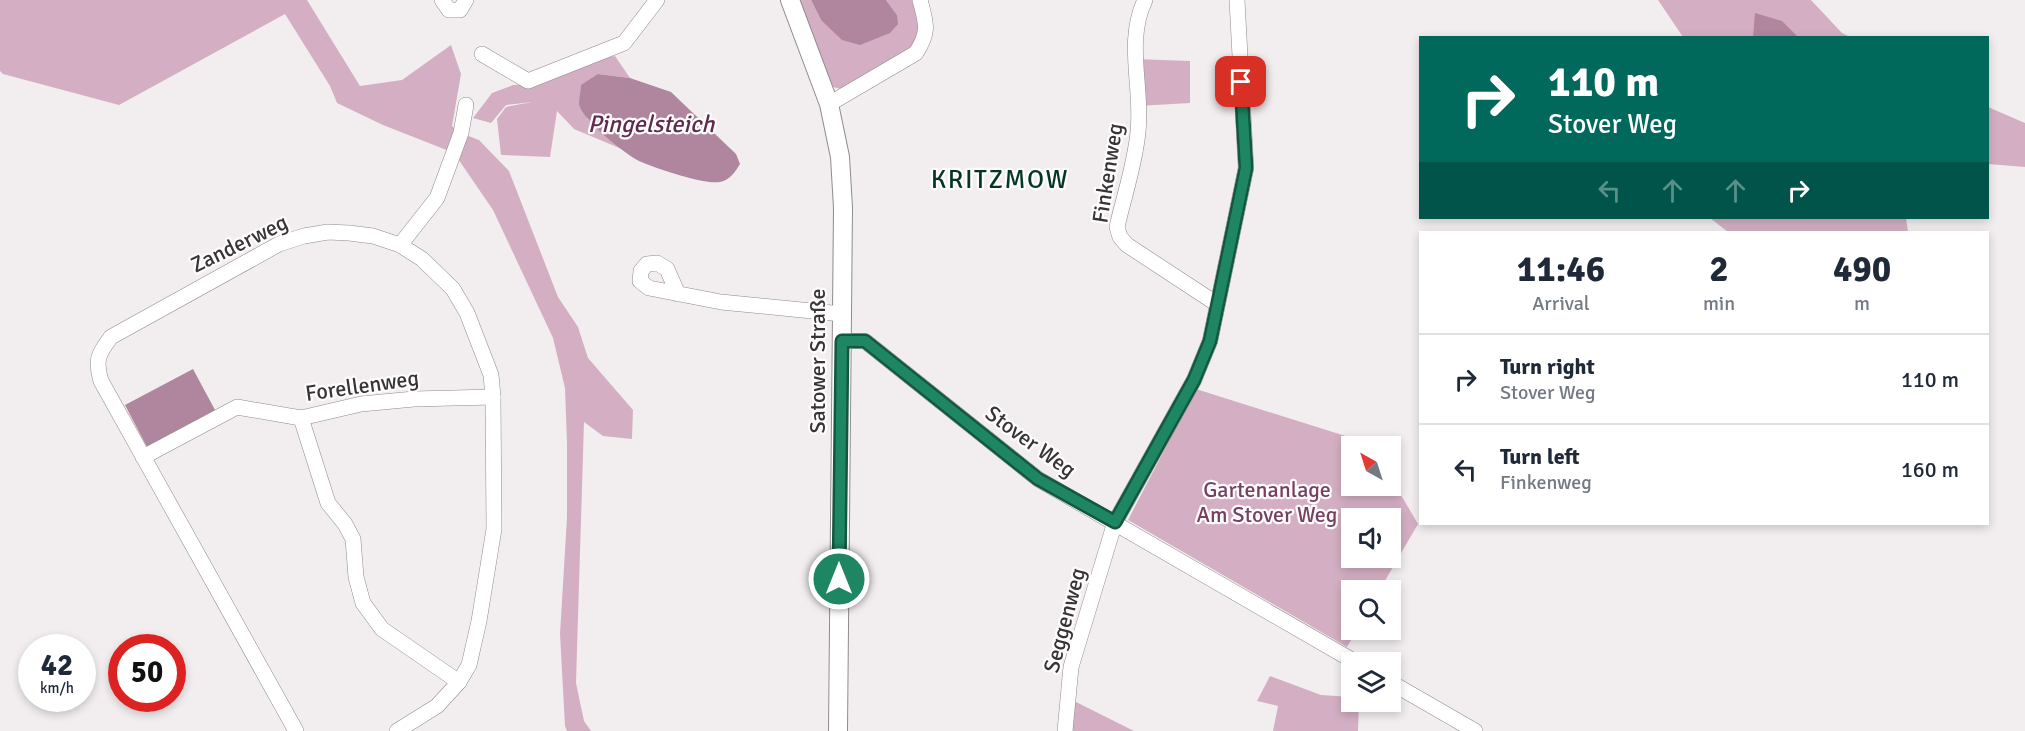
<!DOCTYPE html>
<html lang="en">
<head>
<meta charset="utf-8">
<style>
  body { margin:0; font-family:Signika,sans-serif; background:#f2f2f3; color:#1f2937; height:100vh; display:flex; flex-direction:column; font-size:22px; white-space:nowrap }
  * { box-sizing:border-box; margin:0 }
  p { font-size:20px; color:#747a83 }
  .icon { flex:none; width:33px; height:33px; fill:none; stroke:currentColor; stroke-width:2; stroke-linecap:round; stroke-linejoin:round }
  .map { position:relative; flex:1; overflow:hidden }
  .sheet { position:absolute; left:1419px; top:231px; width:570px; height:294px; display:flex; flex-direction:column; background:#fff; border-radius:0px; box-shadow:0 3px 9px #0003 }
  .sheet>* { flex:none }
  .banner { position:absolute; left:1419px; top:36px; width:570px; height:183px; border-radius:0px; box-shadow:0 3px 9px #0003; background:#00695c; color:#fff; overflow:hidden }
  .needle { width:39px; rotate:321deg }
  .fabs { position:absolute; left:1341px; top:436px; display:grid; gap:12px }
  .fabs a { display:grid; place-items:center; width:60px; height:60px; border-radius:0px; background:#fff; box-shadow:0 3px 9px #0003; font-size:30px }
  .speed { position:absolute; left:18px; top:634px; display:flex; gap:12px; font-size:30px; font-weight:700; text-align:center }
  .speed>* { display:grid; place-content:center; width:78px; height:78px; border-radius:50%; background:#fff; box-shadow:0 3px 9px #0003; line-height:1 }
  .speed small { font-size:15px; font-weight:400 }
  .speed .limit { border:9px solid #d22; background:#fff; color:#111 }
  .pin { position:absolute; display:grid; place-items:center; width:51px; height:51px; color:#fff; margin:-26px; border-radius:12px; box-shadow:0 3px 9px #0006 }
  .me { position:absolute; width:66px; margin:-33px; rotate:0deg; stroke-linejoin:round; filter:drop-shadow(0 0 4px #0008) }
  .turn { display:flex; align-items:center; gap:21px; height:126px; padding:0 30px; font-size:27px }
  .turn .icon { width:78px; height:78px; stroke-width:2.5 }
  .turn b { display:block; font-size:42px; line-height:51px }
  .lanes { display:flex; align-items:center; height:57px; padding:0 30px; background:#0003; justify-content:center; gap:30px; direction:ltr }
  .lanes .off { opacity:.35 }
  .eta { display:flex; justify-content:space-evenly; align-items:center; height:102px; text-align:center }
  .eta b { font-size:36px; font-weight:800; line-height:42px }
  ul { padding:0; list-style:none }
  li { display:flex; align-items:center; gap:18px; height:90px; padding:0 30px; border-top:2px solid #e0e1e3 }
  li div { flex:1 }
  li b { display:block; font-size:22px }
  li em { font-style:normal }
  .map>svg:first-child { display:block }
  .green { fill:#d4afc3; fill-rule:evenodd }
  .water { fill:#af869d }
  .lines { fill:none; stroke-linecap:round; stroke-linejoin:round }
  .minor-casing { stroke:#8f8b8d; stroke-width:16 }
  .major-casing { stroke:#8f8b8d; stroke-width:20 }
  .minor { stroke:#fff; stroke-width:15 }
  .major { stroke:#fff; stroke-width:18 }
  .route-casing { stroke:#145740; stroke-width:15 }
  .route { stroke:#1e8662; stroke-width:10 }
  .labels { text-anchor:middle; stroke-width:4.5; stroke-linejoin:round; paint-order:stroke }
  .street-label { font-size:22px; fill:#363435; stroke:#fefcfd }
  .park-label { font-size:22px; fill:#774061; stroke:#fefcfd }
  .water-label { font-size:24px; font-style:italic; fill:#5e294a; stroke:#fefcfd }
  .quarter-label { font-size:26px; letter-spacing:1.5px; fill:#043625; stroke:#fefcfd }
</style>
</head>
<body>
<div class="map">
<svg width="2025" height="731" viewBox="0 0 2025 731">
  <rect width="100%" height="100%" fill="#f2eef0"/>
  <g class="green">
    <path d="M0,0H307L360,86L402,80L451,45L461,74L452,126L461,133L479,140L509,171L558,297L578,327L588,358L633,410L632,439L603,436L584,422L576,683L584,721L591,731H567L565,726L560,634L567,517V443L565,388L553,338L493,210L454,153L383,125L337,103L330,86L285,14L119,105L3,74L0,71Z"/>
    <path d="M799,0H811L821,20L897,15L886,0H915L920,27L912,49L841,89L833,87L822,62Z"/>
    <path d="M1658,0H1811L1842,33L1850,37H1683Z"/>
    <path d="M615,56L630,78L598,74L587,119L624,150L574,129L557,111L550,157L501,155L497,119L506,107L532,102L506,105L491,123L473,118L492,93L513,85L536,84L602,58Z"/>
    <path d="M1135,59L1190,61V103L1138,106Z"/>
    <path d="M1988,107L2025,123V167L1988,164Z"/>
    <path d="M1710,218H1906L1908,232H1728Z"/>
    <path d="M1196,389L1371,444L1372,447H1352V486H1390L1391,478L1418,524L1379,591H1352V630H1357L1347,647L1128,520ZM1352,519H1390V558H1352Z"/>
    <path d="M1270,676L1321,695L1351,697L1352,702H1359L1358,731H1273L1278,706L1257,701Z"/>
    <path d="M1072,700L1134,731H1070Z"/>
  </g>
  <g class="water">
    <path d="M811,0H886L897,15L898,24L890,33L860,45L842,40L821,20Z"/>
    <path d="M1755,13L1782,21L1798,37H1753Z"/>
    <path d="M598,74L630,78L671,92L736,154L740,164C735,172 730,180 720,182C705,185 654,168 639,161C624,153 582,120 579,104C579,98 581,91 581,85Z"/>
    <path d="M193,369L215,410L147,447L125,405Z"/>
  </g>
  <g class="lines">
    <g class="minor-casing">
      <g id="minor">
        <path d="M442,0L449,10H460L466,0"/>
        <path d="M1145,0C1125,42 1143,88 1138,132C1135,164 1124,196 1117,227L1120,237L1127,245L1217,304"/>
        <path d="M482,54L528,81L624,43L657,0"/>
        <path d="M829,104L916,53C930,31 926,23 920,0"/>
        <path d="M400,245L437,198L461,133L466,105"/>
        <path d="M678,294L667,269L657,263L647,264L641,271L640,281L649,288L721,302L842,314"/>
        <path d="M841,341H865L1038,479L1357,663"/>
        <path d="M301,418L328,503L345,524L353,539L356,577L363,603L382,629L459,682"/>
        <path d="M143,457L237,407L301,418L361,404L414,399L493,397"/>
        <path d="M1390,682L1475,731"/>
        <path d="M296,731L101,381C95,360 98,354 111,337L279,244L304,236L328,232L349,233L373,236L400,245L422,259L453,289L467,313L491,375L493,397L494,529L479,621L469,665L459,682L437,706L397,731"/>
        <path d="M1065,731L1071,667L1115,522L1194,380L1210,341L1246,168L1237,0"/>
      </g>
    </g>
    <g class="major-casing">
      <path id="major" d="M790,0L829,104L840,157L843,208L838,731"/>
    </g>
    <use href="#minor" class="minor"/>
    <use href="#major" class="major"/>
  </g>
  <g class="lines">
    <g class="route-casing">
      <path id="route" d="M839,579L842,341H865L1038,479L1115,522L1194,380L1210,341L1246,168L1241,82"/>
    </g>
    <use href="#route" class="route"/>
  </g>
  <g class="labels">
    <g class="street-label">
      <text transform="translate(1107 173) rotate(-81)" y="8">Finkenweg</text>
      <text transform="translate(239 243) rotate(-26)" y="8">Zanderweg</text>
      <text transform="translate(817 361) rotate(-90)" y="8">Satower Straße</text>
      <text transform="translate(362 385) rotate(-8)" y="8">Forellenweg</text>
      <text transform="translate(1031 441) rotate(36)" y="8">Stover Weg</text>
      <text transform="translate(1064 620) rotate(-75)" y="8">Seggenweg</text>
    </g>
    <g class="park-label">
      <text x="1267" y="497">Gartenanlage<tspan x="1267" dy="25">Am Stover Weg</tspan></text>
    </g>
    <g class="water-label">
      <text x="651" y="132">Pingelsteich</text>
    </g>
    <g class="quarter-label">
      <text x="1000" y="188">KRITZMOW</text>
    </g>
  </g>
</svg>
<div class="fabs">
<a><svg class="needle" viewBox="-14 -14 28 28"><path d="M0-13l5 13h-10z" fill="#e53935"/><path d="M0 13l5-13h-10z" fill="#747a83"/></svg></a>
<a><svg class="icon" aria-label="sound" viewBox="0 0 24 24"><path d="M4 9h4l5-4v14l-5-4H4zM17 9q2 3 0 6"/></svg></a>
<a><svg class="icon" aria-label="search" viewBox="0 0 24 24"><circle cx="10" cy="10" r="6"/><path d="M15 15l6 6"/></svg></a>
<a><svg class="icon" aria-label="layers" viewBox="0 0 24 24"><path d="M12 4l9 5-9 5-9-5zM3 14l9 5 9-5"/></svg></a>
</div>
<div class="speed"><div>42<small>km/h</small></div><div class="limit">50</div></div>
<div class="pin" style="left:1241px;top:82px;background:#d93025"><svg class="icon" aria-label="arrive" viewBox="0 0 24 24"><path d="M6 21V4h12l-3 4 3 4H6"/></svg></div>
<svg class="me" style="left:839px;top:579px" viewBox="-20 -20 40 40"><circle r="17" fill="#1e8662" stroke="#fff" stroke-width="3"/><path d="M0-11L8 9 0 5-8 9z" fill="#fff"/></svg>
<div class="banner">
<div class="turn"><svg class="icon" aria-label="right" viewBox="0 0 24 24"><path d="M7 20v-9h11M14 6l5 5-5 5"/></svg><div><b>110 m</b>Stover Weg</div></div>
<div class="lanes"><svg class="icon off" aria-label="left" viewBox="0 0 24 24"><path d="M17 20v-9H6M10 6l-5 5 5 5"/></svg><svg class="icon off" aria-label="ahead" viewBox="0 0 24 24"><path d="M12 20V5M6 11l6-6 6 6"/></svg><svg class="icon off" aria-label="ahead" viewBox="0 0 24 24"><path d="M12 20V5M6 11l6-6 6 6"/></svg><svg class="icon" aria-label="right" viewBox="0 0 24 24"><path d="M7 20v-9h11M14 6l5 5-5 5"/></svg></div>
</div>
<section class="sheet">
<div class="eta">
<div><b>11:46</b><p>Arrival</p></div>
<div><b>2</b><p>min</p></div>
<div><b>490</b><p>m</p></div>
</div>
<ul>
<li><svg class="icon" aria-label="right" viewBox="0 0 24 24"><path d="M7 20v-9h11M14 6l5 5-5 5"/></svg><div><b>Turn right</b><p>Stover Weg</p></div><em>110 m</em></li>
<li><svg class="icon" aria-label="left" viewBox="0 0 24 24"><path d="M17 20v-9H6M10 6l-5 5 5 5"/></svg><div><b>Turn left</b><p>Finkenweg</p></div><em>160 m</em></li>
</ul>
</section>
</div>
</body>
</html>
